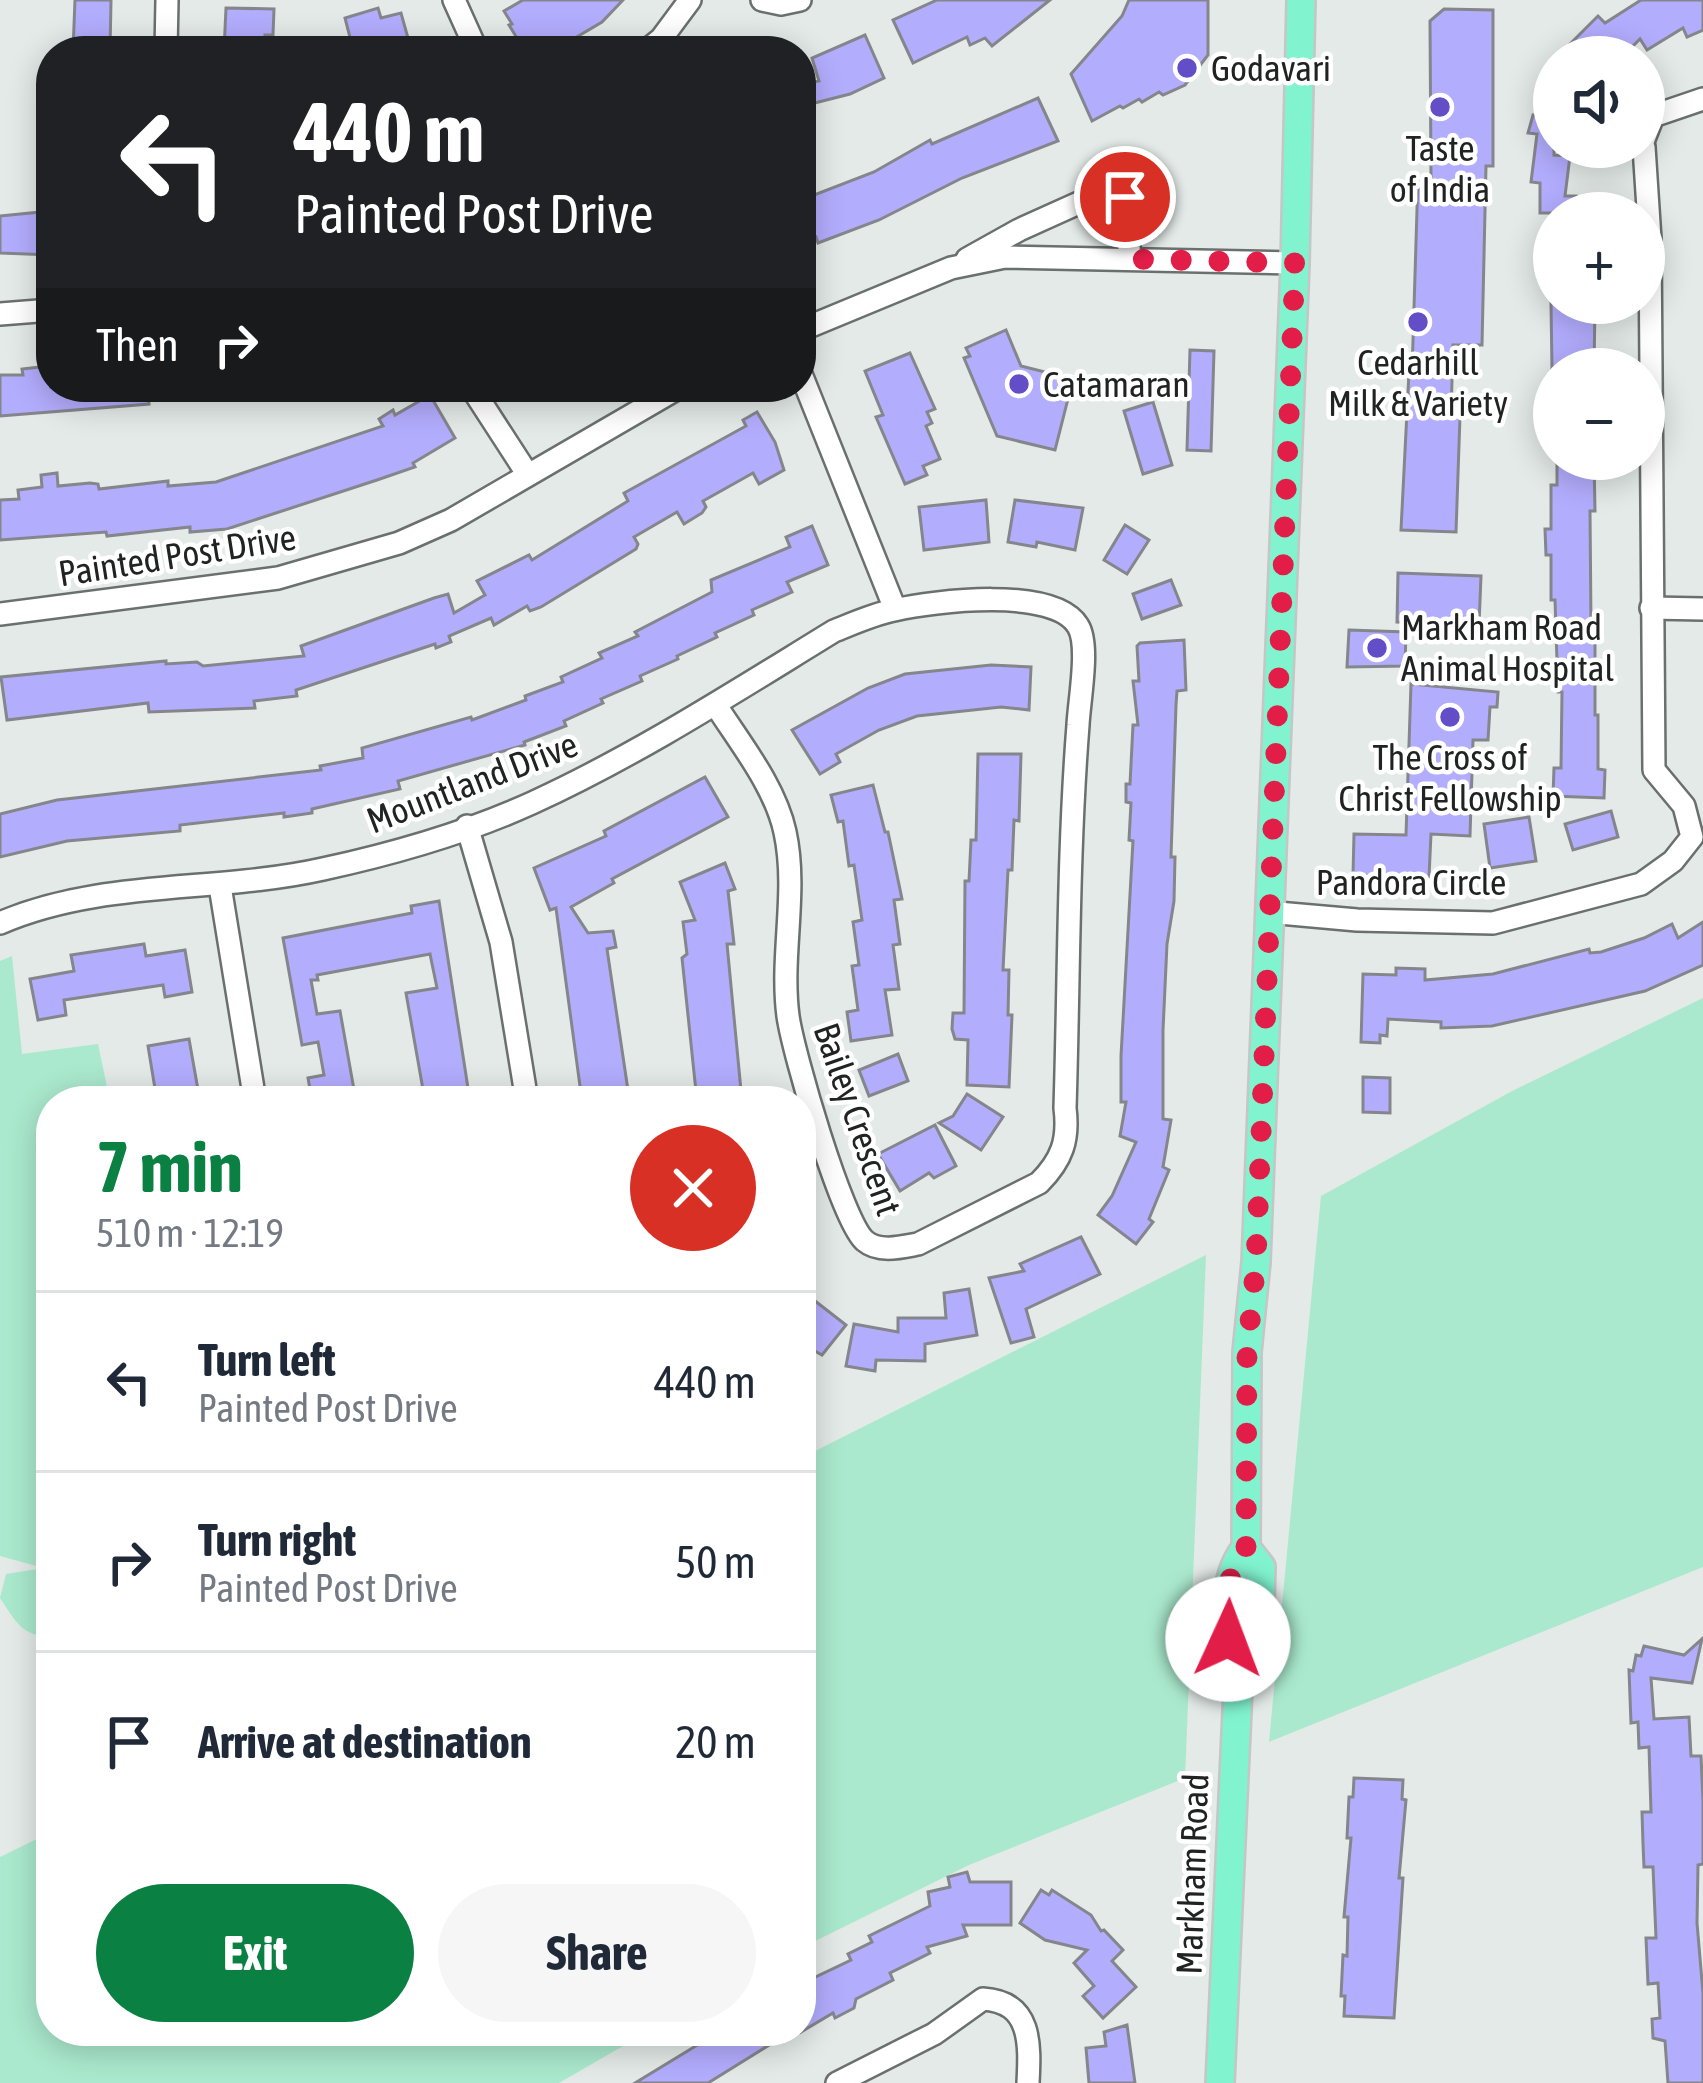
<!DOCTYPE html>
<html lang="en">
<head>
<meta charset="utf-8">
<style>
  body { margin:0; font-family:"Asap Condensed",sans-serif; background:#f6f6f7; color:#1f2937; height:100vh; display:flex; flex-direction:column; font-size:45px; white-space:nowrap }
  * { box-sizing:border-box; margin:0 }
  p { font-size:39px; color:#747a83 }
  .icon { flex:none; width:66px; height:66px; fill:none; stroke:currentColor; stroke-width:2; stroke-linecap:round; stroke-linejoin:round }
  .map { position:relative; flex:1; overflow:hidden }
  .drawer { position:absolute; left:36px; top:1086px; width:780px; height:960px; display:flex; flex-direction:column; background:#fff; border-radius:48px; box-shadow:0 6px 30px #0003 }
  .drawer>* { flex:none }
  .hud { position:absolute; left:36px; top:36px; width:780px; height:366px; border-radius:48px; box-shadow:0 6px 30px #0003; background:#202124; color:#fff; overflow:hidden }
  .controls { position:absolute; left:1533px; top:36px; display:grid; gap:24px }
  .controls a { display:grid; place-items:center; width:132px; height:132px; border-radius:50%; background:#fff; box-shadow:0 6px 30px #0003; font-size:60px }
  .pin { position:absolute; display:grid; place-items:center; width:102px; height:102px; color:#fff; margin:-51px; border:6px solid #fff; border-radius:50%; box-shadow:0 3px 12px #0007 }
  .me { position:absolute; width:132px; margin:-66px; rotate:2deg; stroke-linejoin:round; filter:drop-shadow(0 0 9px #0008) }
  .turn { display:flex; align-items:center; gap:42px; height:252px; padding:0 60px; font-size:54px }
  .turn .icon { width:156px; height:156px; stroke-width:2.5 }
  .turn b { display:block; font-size:84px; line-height:102px }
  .then { display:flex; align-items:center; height:114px; padding:0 60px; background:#0003; gap:24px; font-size:45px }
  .round { display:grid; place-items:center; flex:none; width:126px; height:126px; border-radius:63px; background:#f6f6f7 }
  .summary { display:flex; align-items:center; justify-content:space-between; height:204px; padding:0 60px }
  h1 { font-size:72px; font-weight:700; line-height:90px; color:#0b8043 }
  .action { display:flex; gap:24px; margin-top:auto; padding:24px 60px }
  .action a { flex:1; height:138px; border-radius:72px; background:#0b8043; color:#fff; font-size:48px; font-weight:700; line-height:138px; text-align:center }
  .action a+a { background:#f6f6f7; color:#1f2937 }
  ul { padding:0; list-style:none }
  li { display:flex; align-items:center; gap:36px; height:180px; padding:0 60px; border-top:3px solid #e0e1e3 }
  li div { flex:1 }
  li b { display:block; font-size:45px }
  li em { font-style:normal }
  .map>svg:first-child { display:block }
  .green { fill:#aae9cd }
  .building { fill:#b3adfe; stroke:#85858c; stroke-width:3 }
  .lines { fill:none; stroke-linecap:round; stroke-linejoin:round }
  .minor-casing { stroke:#6a706d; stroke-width:26 }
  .major-casing { stroke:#c5c6c5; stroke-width:32 }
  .minor { stroke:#fff; stroke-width:21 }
  .major { stroke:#81f3cf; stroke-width:27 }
  .route { stroke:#e11d48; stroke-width:21; stroke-dasharray:0 37.8 }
  .poi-dot { fill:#644ec7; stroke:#fff; stroke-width:4.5 }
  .labels { text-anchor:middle; stroke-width:9; stroke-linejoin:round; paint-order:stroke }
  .poi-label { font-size:36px; fill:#202321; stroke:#fff; text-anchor:start }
  .street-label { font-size:36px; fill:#202321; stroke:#fff }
</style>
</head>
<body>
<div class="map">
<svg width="1703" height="2083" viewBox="0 0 1703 2083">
  <rect width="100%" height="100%" fill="#e3eae7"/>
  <g class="green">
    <path d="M12,956L22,1054L98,1044L110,1101H51V1634C24,1640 14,1619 0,1598L6,1574L44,1568L0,1556V961Z"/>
    <path d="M1703,998V1567L1269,1742L1321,1196L1514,1090Z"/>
    <path d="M1206,1255L1185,1778L969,1865L801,1948V1458Z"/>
    <path d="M51,1832V2031H649L559,2083H0V1857Z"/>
  </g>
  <g class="building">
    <path d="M75,0H111L110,51H73Z"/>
    <path d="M523,0H623L602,22L553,51H525L509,25L512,24L504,11Z"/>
    <path d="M937,0H1050L992,46L985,38L970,45L967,37L913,63L893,20Z"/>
    <path d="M1129,0H1208V55L1185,85L1163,95L1159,92L1142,102L1139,99L1123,108L1120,106L1092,121L1071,74L1122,16Z"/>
    <path d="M1641,0H1703V30L1687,37L1683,28L1647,50L1640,39L1622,57H1557L1598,16L1605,23Z"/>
    <path d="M226,8L274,9L273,35H265V51H224Z"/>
    <path d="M378,8L381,18L401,13L408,38L353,49L345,18Z"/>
    <path d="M1444,9L1493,10V166H1486L1482,345H1453L1451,416H1460L1456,532L1401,530L1409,372L1412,373L1418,177H1431L1430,21Z"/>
    <path d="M865,35L884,78L850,94L811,104L805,84L819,81L812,58Z"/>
    <path d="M1038,98L1058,141L962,178L879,220L818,243L816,237L801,242V200L874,172L930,140L932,144Z"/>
    <path d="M1533,115L1554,120V155L1570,156L1565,196H1576V213H1540V183L1531,182L1537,134L1528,133Z"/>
    <path d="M51,211V255L0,253V216Z"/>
    <path d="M1551,303H1595L1594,369H1552Z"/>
    <path d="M1006,330L1021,366L1073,379L1055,450L997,436L964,358L970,356L966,348Z"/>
    <path d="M1190,350L1214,351L1211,451L1187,450Z"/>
    <path d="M910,353L935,409L927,412L932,423L926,426L940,459L923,466L927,475L905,484L876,417L883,415L865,371Z"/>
    <path d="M49,366L51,387H148L149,404L0,416V375H23L22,369Z"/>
    <path d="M430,395L455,438L413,463L415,467L377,480L227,529L190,532V527L107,536L106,532L0,540V500L19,499L18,490L42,487L41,475L57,473L58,486L90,483L98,484L99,489L168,481V486L216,482L383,426L379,419L393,410L395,415Z"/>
    <path d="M1153,402L1172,465L1143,474L1124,411Z"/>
    <path d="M757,412L775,442L784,470L759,484L753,473L703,501L706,507L702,513L684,524L677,512L634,537L638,544L636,549L541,607L530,611L527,606L494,625L491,618L449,636L451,642L436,648L435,644L296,690L297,696L254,701L255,708L149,712L148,703L7,720L1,677L166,661V664L197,662L203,666L304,656L301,646L434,598L448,594L454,613L485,595L477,581L529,555L532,560L628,501L624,493L746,426L743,420Z"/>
    <path d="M1557,459H1594L1595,511H1590L1591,625H1595V715H1598V769L1605,770L1604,798L1553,796L1554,768H1561L1562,692H1558L1555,600H1551V555H1546L1545,529H1551V485H1557Z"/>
    <path d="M986,500L989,542L924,550L919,507Z"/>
    <path d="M1015,500L1083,508L1075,550L1037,542L1036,547L1008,542Z"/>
    <path d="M1125,525L1149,540L1127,574L1104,560Z"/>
    <path d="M812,526L828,565L787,582L792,592L752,610L754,615L715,633L717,637L677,656L678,659L640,676L642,681L601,699L603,703L564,721L566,726L524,742L525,745L398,781L400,789L312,809V813L284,817V813L180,825V831L67,841L0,857V814L57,800L321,770L320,766L363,758L362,748L471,717L472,720L526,700L525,696L563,682L561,677L602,658L599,653L638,636L635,632L712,592L711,580L790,547L786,537Z"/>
    <path d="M1398,573L1481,576L1479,625L1397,622Z"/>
    <path d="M1171,580L1181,605L1142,619L1133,594Z"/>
    <path d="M1349,630L1406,632L1405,666L1347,667Z"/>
    <path d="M1184,640L1186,690L1177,691L1176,705L1171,857H1175L1174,901L1167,944L1163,1030V1119L1171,1120L1163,1167L1169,1170L1149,1219L1153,1222L1136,1244L1098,1215L1112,1196L1136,1142L1120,1136L1126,1102H1121V1056L1133,841L1129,840L1131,803L1126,802V784H1130L1133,725H1138L1133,681H1139L1137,646L1140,643Z"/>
    <path d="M991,665L1031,667L1029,710L1001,707L917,716L879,730L836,754L840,762L820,774L792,730L868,688L905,674Z"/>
    <path d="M1411,684L1498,692L1497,707H1490L1488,740H1473L1470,836L1431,834L1429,877L1353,875L1354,834L1406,835Z"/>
    <path d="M978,754H1021L1019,821L1014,820L1012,870H1008L1003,970H1009L1008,1015H1012L1009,1087L967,1085L968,1040L955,1039L952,1029L953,1013H964L965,881H969L971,840H976Z"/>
    <path d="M705,777L728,817L612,879L614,883L571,907L588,933L613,931L616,947L607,949L629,1097L582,1101L556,908L550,910L534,868L606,836L604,831Z"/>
    <path d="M873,785L885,832H888L902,899L894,900L900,944L893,945L899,989L885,990L892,1035L851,1041L847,1012L858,1010L852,966L859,965L853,922L862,920L854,865L849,866L843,821L838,822L831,795Z"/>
    <path d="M1611,811L1618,837L1573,850L1565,824Z"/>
    <path d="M1529,817L1536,861L1490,868L1484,824Z"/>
    <path d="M725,863L735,889L728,891L734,944H727L742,1101H697L682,958L687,954L683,922L695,920L680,882Z"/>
    <path d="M439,901L470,1101H425L406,993L437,988L430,954L317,975L318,980H311L317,1014L340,1011L356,1101H312L308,1078L324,1075L318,1042L302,1045L283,938L412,913L411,906Z"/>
    <path d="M1703,922V965L1645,991L1492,1026L1441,1028V1022L1388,1019L1387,1036L1380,1035V1043L1361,1042L1363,974L1396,975V968L1425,969V980L1493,974L1589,949L1590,953L1601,952L1644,938L1672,924L1678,938Z"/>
    <path d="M144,944L146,956L185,950L192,992L165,997L163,985L64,1000L66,1015L38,1020L30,979L74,971L71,955Z"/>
    <path d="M189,1039L200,1101H157L148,1046Z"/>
    <path d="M898,1054L908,1081L869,1096L859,1070Z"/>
    <path d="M1363,1077L1390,1078V1113L1363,1112Z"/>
    <path d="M967,1094L1003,1117L981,1150L939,1123L953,1116Z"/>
    <path d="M935,1125L956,1166L934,1178L929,1173L900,1191L878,1154Z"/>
    <path d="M1081,1237L1100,1274L1026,1309L1034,1337L1011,1343L989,1278L1024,1271L1020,1264Z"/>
    <path d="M969,1289L977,1335L925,1344V1361L876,1360L875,1371L846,1366L854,1324L898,1332V1318H946L944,1293Z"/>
    <path d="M801,1290L846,1325L822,1355L801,1343Z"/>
    <path d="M1702,1639L1692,1683L1651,1678L1654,1719L1689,1717L1691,1756H1701L1703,1801V1864L1698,1865L1697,1923L1703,1993V2083H1668L1665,2041L1653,2038L1652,2019L1660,2018L1658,1983L1648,1984L1646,1938H1656L1653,1867H1644L1643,1844L1642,1812H1651L1649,1747L1639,1748L1638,1722L1631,1723L1629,1670L1633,1671L1636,1655L1641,1656L1644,1646L1684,1655Z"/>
    <path d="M1354,1778L1403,1780L1402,1799L1406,1800L1399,1878H1403L1394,2018L1344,2016L1345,1996H1341L1343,1955L1347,1956L1348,1917H1344L1351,1838H1347L1349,1797H1353Z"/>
    <path d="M967,1872L970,1882H1011V1925H963L967,1936L927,1947L930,1953L890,1973L893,1980L856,1999L854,2008L835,2018L833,2013L801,2032V1984L851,1960L848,1954L872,1942L869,1936L930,1906L928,1892L950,1887L948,1877Z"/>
    <path d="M1041,1890L1049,1895L1052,1890L1091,1915L1101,1931L1104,1930L1123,1950L1112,1961L1136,1987L1103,2018L1083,1996L1094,1986L1074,1963L1087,1950L1045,1940L1020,1923Z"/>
    <path d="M1127,2025L1135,2083H1089L1086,2048L1106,2046L1104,2032Z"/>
    <path d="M712,2031H792L708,2083H635L699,2044L697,2040Z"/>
  </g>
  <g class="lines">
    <g class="minor-casing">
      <g id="minor">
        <path d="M454,0L477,51"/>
        <path d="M762,0L781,4L800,0"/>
        <path d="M166,51L167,0"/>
        <path d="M646,51L661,39L690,0"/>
        <path d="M1644,139L1653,116L1703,99"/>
        <path d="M967,259L1019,230L1112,188L1125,197L1130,259"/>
        <path d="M0,314L51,310"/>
        <path d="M801,330L951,268L1005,257L1295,263"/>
        <path d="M801,374L895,609"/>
        <path d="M471,387L528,475"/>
        <path d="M1651,608L1703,609"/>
        <path d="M0,614L278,578L399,543L451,520L680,387"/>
        <path d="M467,826L501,942L527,1101"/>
        <path d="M220,886L255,1101"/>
        <path d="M1268,912L1357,920L1493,923L1641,884L1673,861L1692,837L1684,806L1654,770L1650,239L1644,147"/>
        <path d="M0,923C102,879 216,893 323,869C392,854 468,832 532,803C637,755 736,691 834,631C854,623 874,614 894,610C934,601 1054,586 1078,626C1090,645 1079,701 1078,725C1068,852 1069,981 1065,1108C1069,1140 1062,1160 1039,1183L918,1244C902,1247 879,1253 865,1241C842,1222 793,1052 788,1016C780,955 798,892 785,832C775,786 740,743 715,704"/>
        <path d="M837,2083L934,2034L983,1999C1032,2002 1030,2044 1028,2083"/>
      </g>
    </g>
    <g class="major-casing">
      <g id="major">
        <path d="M1239,1667L1259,1643L1261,1567L1246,1548"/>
        <path d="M1220,2083L1239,1667C1225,1630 1221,1579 1246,1548L1247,1352L1256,1262L1295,263L1301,0"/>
      </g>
    </g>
    <use href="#minor" class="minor"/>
    <use href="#major" class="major"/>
  </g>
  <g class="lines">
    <path class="route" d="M1125,197L1130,259L1295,263L1256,1262L1247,1352L1246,1548L1231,1566L1228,1639"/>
  </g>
  <g class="poi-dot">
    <circle cx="1187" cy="68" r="12"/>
    <circle cx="1440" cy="107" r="12"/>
    <circle cx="1418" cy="322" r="12"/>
    <circle cx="1019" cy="384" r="12"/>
    <circle cx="1377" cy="648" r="12"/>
    <circle cx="1450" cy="717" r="12"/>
  </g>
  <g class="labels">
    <g class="poi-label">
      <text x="1211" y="81">Godavari</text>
      <text x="1440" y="161" text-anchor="middle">Taste<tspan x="1440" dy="41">of India</tspan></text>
      <text x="1418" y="375" text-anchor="middle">Cedarhill<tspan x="1418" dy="41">Milk &amp; Variety</tspan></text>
      <text x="1043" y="397">Catamaran</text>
      <text x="1401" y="640">Markham Road<tspan x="1401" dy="41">Animal Hospital</tspan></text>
      <text x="1450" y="770" text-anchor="middle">The Cross of<tspan x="1450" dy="41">Christ Fellowship</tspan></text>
    </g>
    <g class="street-label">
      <text transform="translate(177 555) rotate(-9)" y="13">Painted Post Drive</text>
      <text transform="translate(472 782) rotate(-21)" y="13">Mountland Drive</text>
      <text x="1411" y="895">Pandora Circle</text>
      <text transform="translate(858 1119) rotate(71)" y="13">Bailey Crescent</text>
      <text transform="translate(1192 1874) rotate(-88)" y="13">Markham Road</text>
    </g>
  </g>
</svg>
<div class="controls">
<a><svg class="icon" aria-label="sound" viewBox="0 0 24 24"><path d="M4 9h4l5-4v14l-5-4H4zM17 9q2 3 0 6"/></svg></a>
<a>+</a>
<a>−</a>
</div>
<div class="pin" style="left:1125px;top:197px;background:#d93025"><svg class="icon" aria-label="arrive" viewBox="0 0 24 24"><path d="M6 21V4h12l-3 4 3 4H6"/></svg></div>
<svg class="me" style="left:1228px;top:1639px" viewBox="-20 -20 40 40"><circle r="19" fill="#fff"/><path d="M0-13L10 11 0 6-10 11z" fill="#e11d48"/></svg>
<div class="hud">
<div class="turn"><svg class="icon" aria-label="left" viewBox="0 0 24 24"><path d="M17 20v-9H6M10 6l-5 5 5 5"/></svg><div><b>440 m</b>Painted Post Drive</div></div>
<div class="then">Then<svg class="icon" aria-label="right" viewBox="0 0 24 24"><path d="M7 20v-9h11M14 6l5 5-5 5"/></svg></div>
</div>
<section class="drawer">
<div class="summary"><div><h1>7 min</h1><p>510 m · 12:19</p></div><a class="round" style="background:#d93025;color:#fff"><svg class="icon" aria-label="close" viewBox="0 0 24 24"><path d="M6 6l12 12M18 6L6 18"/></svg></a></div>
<ul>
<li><svg class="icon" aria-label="left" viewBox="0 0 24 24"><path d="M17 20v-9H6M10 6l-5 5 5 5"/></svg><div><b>Turn left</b><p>Painted Post Drive</p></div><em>440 m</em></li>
<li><svg class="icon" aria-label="right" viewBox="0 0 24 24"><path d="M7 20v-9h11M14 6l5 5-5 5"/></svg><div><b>Turn right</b><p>Painted Post Drive</p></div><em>50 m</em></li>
<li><svg class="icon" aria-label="arrive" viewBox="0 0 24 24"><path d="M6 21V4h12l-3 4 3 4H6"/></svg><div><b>Arrive at destination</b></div><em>20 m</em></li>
</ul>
<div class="action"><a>Exit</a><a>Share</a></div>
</section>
</div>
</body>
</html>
